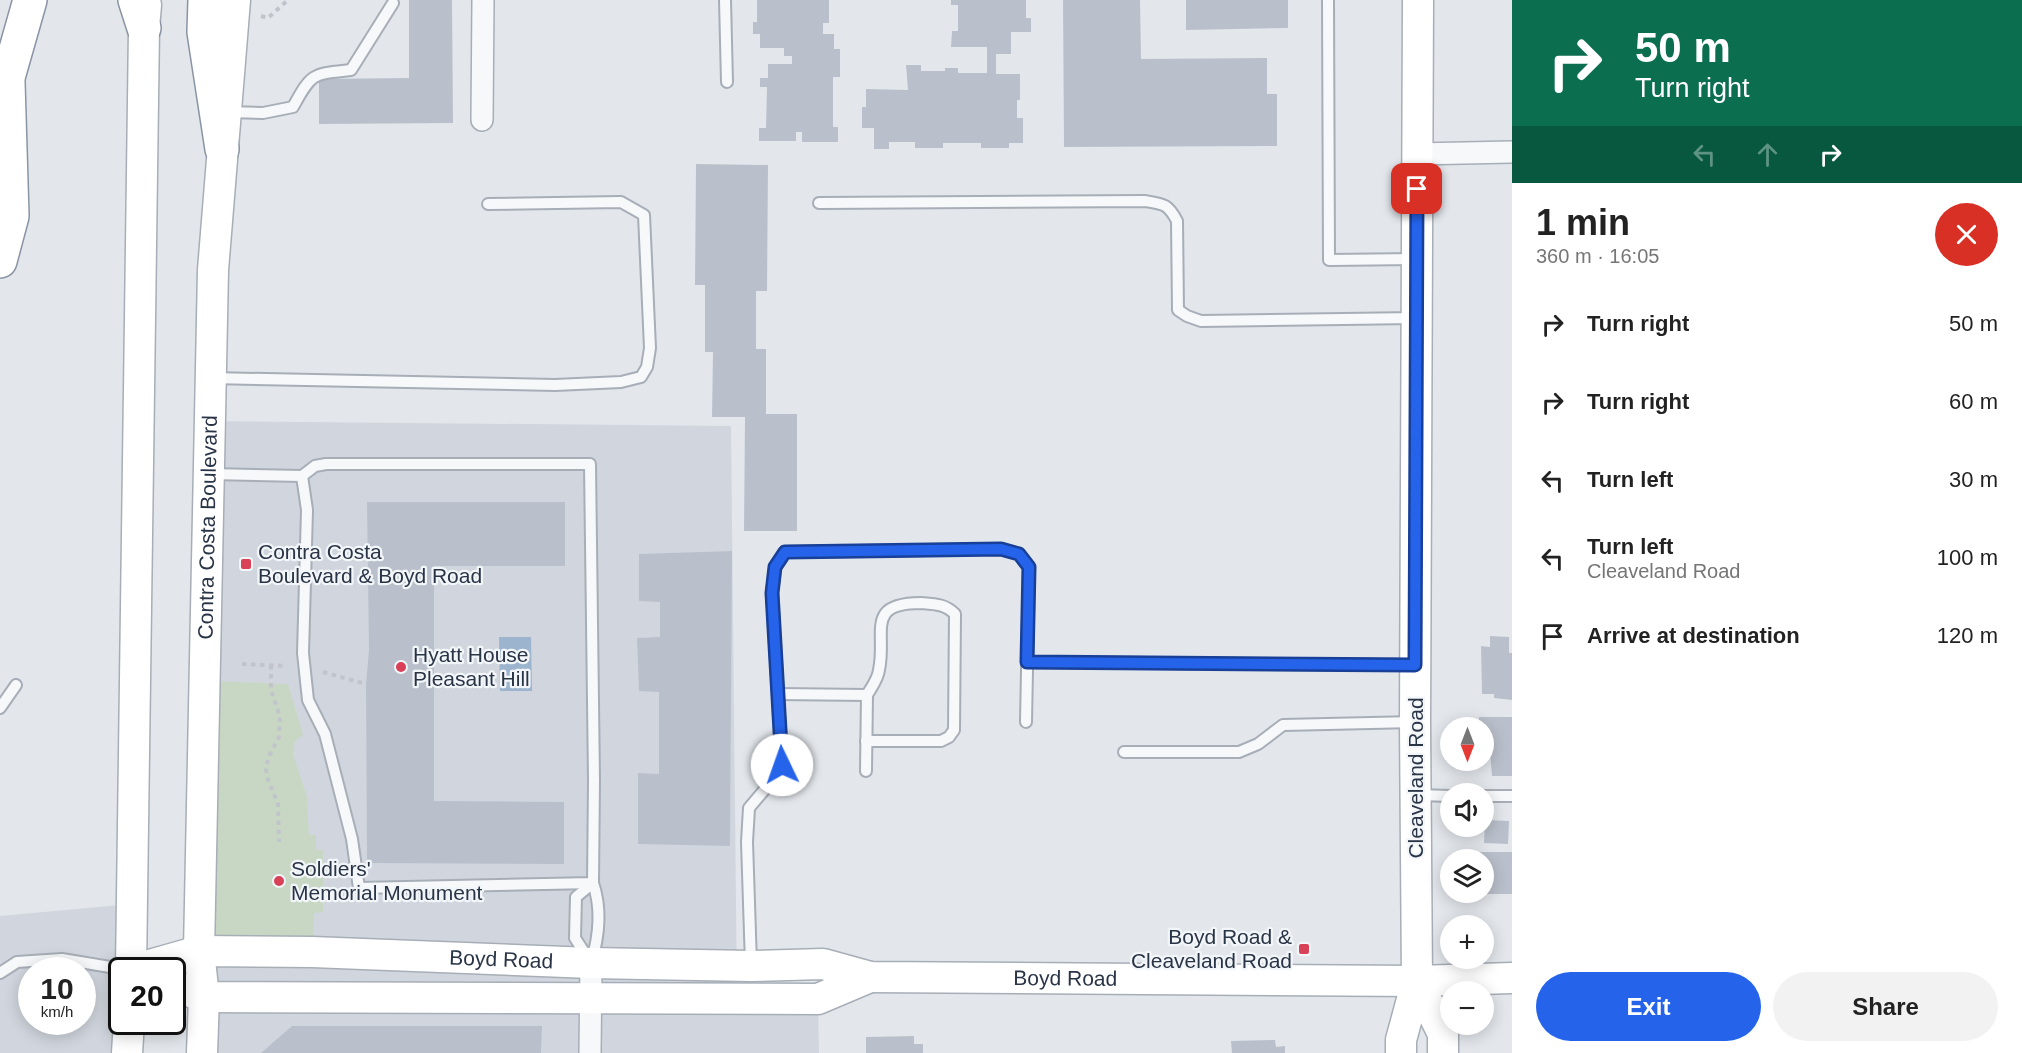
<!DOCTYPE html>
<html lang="en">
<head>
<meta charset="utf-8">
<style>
  body { margin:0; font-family:Arial,sans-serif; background:#f2f2f2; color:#222; height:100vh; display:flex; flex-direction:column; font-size:22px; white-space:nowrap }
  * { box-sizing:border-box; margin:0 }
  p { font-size:20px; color:#767676 }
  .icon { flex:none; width:33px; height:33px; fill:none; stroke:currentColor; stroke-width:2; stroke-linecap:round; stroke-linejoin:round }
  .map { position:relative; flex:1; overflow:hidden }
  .panel { display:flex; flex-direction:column; background:#fff; width:510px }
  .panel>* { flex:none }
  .top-card { background:#0b6e4f; color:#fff; overflow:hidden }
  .needle { width:39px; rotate:180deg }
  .buttons { position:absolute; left:1440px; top:717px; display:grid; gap:12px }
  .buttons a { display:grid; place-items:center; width:54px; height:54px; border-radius:50%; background:#fff; box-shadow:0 3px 15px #0003; font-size:30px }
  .speed { position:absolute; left:18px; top:957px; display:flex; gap:12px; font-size:30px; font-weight:700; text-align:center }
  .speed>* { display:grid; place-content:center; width:78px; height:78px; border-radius:50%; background:#fff; box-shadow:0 3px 15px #0003; line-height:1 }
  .speed small { font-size:15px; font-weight:400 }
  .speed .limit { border:3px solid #111; border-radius:9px; background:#fff; color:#111 }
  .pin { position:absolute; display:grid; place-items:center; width:51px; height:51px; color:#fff; margin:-26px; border-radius:12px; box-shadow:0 3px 9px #0006 }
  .me { position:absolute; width:66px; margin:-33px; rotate:357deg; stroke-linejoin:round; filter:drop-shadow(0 0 4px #0008) }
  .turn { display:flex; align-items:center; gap:21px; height:126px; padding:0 24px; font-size:27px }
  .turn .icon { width:78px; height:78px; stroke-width:2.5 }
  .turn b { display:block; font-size:42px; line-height:51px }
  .lanes { display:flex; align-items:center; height:57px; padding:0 24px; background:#0003; justify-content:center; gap:30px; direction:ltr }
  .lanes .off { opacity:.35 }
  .round { display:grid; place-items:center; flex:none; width:63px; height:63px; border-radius:32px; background:#f2f2f2 }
  .overview { display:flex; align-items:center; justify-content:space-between; height:102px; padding:0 24px }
  h1 { font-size:36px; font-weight:600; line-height:45px }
  .action { display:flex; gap:12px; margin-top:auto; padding:12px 24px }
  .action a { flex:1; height:69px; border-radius:36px; background:#2563eb; color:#fff; font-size:24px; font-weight:600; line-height:69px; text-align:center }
  .action a+a { background:#f2f2f2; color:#222 }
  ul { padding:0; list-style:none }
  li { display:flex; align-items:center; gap:18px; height:78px; padding:0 24px }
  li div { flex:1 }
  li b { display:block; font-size:22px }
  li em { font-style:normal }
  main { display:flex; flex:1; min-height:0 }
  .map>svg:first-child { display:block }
  .built { fill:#d1d6de; fill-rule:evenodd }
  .green { fill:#c8d7c4 }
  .water { fill:#9cb4ce }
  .building { fill:#bac0cb }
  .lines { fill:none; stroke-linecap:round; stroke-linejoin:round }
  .lane-casing { stroke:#a7aeb7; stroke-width:14 }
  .street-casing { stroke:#a7aeb7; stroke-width:24 }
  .secondary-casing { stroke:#a7aeb7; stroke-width:33 }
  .highway-casing { stroke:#8994a4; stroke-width:36 }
  .path { stroke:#c1c5cb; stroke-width:4; stroke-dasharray:4.5 4.5; stroke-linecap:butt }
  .lane { stroke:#f7f8fa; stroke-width:10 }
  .street { stroke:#f7f8fa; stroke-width:21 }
  .secondary { stroke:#fff; stroke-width:30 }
  .highway { stroke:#fff; stroke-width:33 }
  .route-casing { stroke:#184099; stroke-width:15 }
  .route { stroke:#2563eb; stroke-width:10 }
  .poi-dot { fill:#d84157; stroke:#f3f6f9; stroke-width:2 }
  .labels { text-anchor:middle; stroke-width:4.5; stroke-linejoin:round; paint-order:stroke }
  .street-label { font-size:21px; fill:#293446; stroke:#f3f6f9 }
  .poi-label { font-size:21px; fill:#293446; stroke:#f3f6f9; text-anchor:start }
</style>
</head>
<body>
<main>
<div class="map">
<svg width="1512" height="1053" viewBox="0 0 1512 1053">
  <rect width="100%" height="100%" fill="#e3e7ec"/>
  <g class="built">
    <path d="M211,421L731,426L737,999H818L819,1053H202Z"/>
    <path d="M131,904L122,970V1022L127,1053H0V916ZM32,970H82V1022H32Z"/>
  </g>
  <path class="green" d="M205,681L288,684L303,735L295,741L293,754L307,797L309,835H316V850H323V912L314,913L312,952L199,951Z"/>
  <path class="water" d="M499,637H531L532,691H500Z"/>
  <g class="building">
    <path d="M409,0H452L453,123L319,124V79L409,78Z"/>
    <path d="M757,0H829V23H823V34H834V49H840V77H833V127H838V142H802V132H796V141H759V128H766L767,87H760V78H768V64H792V56H784V48H760V34H753V22H757Z"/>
    <path d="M951,0H1026V18H1031V32H1011V54H996V74H1020V100H1017V118H1023V143H1009V148H981V143H943V148H915V142H889V149H874V128H862V107H866V89L908,90L906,65H921V71H945V68H958V73H987V47H951L952,31H958V5H951Z"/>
    <path d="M1063,0H1140L1141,59L1267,58V94H1277V146L1064,147Z"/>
    <path d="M1186,0H1288V28L1186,30Z"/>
    <path d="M696,164L768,165L767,291H756V349H766V414H797V531H744L745,417H712L713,352H705V285H695Z"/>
    <path d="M367,502H565V566H434V801L564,802V864L367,863L366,684L369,650Z"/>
    <path d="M732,551L730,846L638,844V773L659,774V692L639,691L637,638L660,637V602L639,601V554Z"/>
    <path d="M1490,636L1509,637V653H1512V700L1494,698V694H1482L1481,646L1490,647Z"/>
    <path d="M1479,717H1512V776H1492L1490,751H1484V728H1479Z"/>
    <path d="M1485,820L1509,821L1508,844L1484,843Z"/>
    <path d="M1476,852H1512V894H1484V860H1476Z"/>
    <path d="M292,1026H542L541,1053H261Z"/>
    <path d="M914,1036V1044H923V1053H866V1037Z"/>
    <path d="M1275,1040L1276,1047L1285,1046V1053H1232L1231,1041Z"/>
  </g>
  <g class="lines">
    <g class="lane-casing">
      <g id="lane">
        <path d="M725,0L727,82"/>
        <path d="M1328,0L1329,260L1416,259"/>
        <path d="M227,112L263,113L293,107C312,72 313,74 351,70L393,3"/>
        <path d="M819,203L1145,201C1164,204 1168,204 1177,221L1178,310L1187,316L1201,321L1416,318"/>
        <path d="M211,378L555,385L621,382L641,377L647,367L650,348L644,215L621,202L488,204"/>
        <path d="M210,474L302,476L315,466L326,464H590L594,780L593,883L359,888L352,839L325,734L308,700L303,653L307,510L302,476"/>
        <path d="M1027,662L1412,665"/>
        <path d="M778,694L867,695L866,771"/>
        <path d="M0,708L16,685"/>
        <path d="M866,741H941L949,737L954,730L955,614C945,604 935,604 921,603C864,603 887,633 879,670C878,679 871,688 867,695"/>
        <path d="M1124,752H1239L1258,744L1283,725L1415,722"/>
        <path d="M1419,795L1450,796"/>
        <path d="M1484,796H1512"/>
        <path d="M593,883C602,909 599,937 591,963L575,938L576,897Z"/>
        <path d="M751,964L747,842L749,808L771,782L782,765L772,593L775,567L785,552L1001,549L1019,554L1029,567L1026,722"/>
        <path d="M0,973L17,962L62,959L128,970"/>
      </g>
    </g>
    <g class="street-casing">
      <g id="street">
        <path d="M482,120L483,0"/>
        <path d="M1416,154L1512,152"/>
        <path d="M590,1053L591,963"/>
      </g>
    </g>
    <g class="secondary-casing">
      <g id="secondary">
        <path d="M131,970L144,28L146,5"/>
        <path id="s1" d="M132,970L199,951L312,952L591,963L751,966L823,964L870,977L1417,981L1512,978"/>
        <path d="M1417,981L1443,1034V1053"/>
        <path d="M172,985L204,997L818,999L870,977"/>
        <path d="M127,1053L129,1022"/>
        <path id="s2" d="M202,1053L204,997L199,951L213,270L235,0"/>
        <path d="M1401,1053V1040L1417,981L1415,722L1418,0"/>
      </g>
    </g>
    <g class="highway-casing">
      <g id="highway">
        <path d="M135,0L144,28"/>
        <path d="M205,0L204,32L222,149"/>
        <path d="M1,102L30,0"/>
        <path d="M0,261L12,216L8,82"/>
      </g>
    </g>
    <g class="path">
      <path d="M261,16L268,18L288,0"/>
      <path d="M242,664L287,666"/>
      <path d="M271,665V690L280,717L279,737L268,758L266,769L268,780L278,804L279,842"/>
      <path d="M323,672L366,684"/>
    </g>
    <use href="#lane" class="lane"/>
    <use href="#street" class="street"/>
    <use href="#secondary" class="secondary"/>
    <use href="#highway" class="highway"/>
  </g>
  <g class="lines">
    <g class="route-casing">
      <path id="route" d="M782,765L772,593L775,567L785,552L1001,549L1019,554L1029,567L1027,662L1415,665L1417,189"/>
    </g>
    <use href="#route" class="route"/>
  </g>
  <g class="poi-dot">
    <rect x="240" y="558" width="12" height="12" rx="3"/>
    <circle cx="401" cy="667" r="6"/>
    <circle cx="279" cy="881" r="6"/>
    <rect x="1298" y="943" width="12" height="12" rx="3"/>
  </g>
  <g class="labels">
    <g class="street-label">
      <text dy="7" stroke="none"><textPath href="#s2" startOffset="526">Contra Costa Boulevard</textPath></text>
      <text transform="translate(1416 778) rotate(-90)" y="7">Cleaveland Road</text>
      <text dy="7" stroke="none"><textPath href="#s1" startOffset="372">Boyd Road</textPath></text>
      <text dy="7" stroke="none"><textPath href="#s1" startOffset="938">Boyd Road</textPath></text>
    </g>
    <g class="poi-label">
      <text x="258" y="559">Contra Costa<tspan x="258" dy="24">Boulevard &amp; Boyd Road</tspan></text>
      <text x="413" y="662">Hyatt House<tspan x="413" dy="24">Pleasant Hill</tspan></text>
      <text x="291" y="876">Soldiers'<tspan x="291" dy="24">Memorial Monument</tspan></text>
      <text x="1292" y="944" text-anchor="end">Boyd Road &amp;<tspan x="1292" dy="24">Cleaveland Road</tspan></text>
    </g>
  </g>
</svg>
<div class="buttons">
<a><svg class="needle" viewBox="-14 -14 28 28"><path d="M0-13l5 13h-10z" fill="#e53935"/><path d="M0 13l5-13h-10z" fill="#767676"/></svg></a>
<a><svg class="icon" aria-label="sound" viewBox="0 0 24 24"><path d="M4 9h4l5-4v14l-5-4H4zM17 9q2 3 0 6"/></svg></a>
<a><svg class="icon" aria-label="layers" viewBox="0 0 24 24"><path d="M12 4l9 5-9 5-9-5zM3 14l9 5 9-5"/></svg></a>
<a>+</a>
<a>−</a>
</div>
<div class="speed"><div>10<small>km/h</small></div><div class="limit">20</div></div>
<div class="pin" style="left:1417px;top:189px;background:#d93025"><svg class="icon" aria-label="arrive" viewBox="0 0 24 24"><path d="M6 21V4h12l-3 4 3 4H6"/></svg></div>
<svg class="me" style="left:782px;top:765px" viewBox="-20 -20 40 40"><circle r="19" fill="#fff"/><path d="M0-13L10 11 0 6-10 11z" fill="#2563eb"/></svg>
</div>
<section class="panel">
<div class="top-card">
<div class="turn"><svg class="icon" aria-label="right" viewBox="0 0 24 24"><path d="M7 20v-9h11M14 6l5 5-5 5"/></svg><div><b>50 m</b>Turn right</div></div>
<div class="lanes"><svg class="icon off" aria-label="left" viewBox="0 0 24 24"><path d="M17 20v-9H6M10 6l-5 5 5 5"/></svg><svg class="icon off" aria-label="ahead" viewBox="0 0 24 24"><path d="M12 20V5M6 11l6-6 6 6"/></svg><svg class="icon" aria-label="right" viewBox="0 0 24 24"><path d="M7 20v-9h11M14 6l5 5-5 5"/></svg></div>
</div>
<div class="overview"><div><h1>1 min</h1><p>360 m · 16:05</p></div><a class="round" style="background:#d93025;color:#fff"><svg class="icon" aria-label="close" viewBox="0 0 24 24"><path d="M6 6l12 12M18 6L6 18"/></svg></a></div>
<ul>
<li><svg class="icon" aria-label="right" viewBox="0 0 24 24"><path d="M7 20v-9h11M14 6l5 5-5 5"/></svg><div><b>Turn right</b></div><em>50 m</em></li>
<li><svg class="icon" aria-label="right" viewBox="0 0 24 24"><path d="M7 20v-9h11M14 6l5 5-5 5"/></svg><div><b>Turn right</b></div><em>60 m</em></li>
<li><svg class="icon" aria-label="left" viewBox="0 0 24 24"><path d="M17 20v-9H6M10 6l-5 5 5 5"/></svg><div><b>Turn left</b></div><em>30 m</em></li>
<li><svg class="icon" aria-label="left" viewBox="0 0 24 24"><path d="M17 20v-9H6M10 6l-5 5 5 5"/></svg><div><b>Turn left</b><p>Cleaveland Road</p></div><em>100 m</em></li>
<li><svg class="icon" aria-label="arrive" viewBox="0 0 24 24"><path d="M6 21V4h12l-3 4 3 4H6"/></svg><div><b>Arrive at destination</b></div><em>120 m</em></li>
</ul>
<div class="action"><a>Exit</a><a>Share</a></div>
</section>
</main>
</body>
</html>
